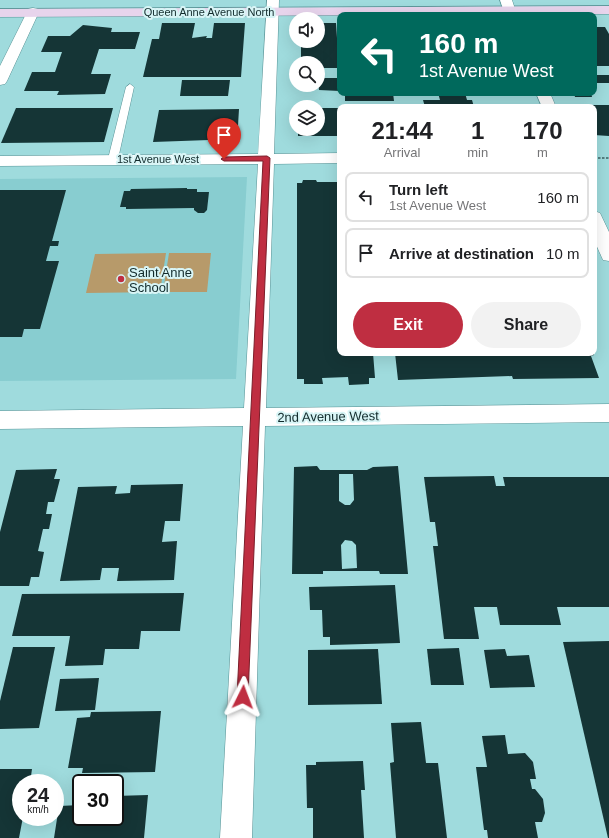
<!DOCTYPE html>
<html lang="en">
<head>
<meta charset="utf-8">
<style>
  body { margin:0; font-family:Arial,sans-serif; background:#f2f2f2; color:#202124; height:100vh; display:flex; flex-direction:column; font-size:15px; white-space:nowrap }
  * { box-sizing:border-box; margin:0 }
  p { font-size:13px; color:#757577 }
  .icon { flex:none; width:22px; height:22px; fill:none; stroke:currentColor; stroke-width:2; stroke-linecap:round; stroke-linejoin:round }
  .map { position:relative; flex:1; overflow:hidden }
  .side { position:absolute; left:337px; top:104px; width:260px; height:252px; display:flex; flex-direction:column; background:#fff; border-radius:8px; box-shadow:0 4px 16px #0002 }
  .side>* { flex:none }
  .top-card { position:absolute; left:337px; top:12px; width:260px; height:84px; border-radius:8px; box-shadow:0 4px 16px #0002; background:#00695c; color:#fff; overflow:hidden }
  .buttons { position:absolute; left:289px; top:12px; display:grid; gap:8px }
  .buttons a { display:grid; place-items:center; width:36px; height:36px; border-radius:50%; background:#fff; box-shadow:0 4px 16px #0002; font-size:20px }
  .speed { position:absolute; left:12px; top:774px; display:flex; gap:8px; font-size:20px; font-weight:700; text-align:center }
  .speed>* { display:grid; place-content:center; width:52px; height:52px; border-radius:50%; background:#fff; box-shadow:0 4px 16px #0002; line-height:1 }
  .speed small { font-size:10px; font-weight:400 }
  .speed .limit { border:2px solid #111; border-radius:6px; background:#fff; color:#111 }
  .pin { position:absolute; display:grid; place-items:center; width:34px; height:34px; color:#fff; margin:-41px -17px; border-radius:50% 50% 50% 0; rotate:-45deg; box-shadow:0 0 4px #0007 }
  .pin .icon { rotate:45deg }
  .me { position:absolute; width:44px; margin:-22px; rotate:3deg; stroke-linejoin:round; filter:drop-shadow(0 0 3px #0008) }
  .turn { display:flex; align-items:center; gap:14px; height:84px; padding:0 16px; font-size:18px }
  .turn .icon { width:52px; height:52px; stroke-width:2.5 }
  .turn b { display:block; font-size:28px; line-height:34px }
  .eta { display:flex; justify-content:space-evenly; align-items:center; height:68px; text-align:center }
  .eta b { font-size:24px; font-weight:700; line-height:28px }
  .primary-button { display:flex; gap:8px; margin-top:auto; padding:8px 16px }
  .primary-button a { flex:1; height:46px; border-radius:24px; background:#bf2e41; color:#fff; font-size:16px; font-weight:700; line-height:46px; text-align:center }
  .primary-button a+a { background:#f2f2f2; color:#202124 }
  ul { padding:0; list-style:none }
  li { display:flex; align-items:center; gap:12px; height:50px; margin:0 8px 6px; padding:0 8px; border:2px solid #e0e0e0; border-radius:8px }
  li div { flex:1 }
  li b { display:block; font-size:15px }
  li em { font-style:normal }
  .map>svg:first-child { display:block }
  .built { fill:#88cdd0 }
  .green { fill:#b79a6a }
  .building { fill:#153536; fill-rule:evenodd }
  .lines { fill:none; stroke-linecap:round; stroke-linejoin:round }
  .lane-casing { stroke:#589295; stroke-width:1 }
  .street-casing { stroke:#589295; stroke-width:1 }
  .secondary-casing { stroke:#589295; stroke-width:1 }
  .path { stroke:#547e7f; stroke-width:2; stroke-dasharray:2.5 1.5; stroke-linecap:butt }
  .lane { fill:#fff; fill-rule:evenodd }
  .street { fill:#fff; fill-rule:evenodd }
  .secondary { fill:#e7d4ec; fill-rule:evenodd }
  .route { fill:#bf2e41; stroke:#7c1e2a }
  .poi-dot { fill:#bf2e41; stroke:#d8f5f6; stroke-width:1.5 }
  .labels { text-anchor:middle; stroke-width:4; stroke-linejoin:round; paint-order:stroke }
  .far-street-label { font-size:11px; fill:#122b2c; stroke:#d8f5f6 }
  .poi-label { font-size:13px; fill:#122b2c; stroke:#d8f5f6; text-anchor:start }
  .street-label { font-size:13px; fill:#122b2c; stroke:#d8f5f6 }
</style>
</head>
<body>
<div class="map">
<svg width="609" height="838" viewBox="0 0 609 838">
  <rect width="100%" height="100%" fill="#9fdbdd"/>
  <path class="built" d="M247,177L236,379L0,381V179Z"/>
  <g class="green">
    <path d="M166,253L160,292L86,293L95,254Z"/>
    <path d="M169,253H211L207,292H163Z"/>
  </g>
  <g class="building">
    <path d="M162,23H195L192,38L207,36L206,38H212L214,23H245L241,77H143L152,39H159Z"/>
    <path d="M318,23H336L339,68H318V63H301V41H318Z"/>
    <path d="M83,25L112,28L111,32H140L135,49H99L91,74H111L105,94L57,95L59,91H24L32,72H55L62,52H41L48,36H70Z"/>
    <path d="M594,27H605L609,34V66H594Z"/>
    <rect x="594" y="75" width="15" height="8"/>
    <path d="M318,78H340V91L319,90Z"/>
    <path d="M182,80H230L228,96H180Z"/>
    <path d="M351,93H393L394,101H345V95L351,94Z"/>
    <path d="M438,93H465L467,100H472L474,107H425L423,100H440Z"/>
    <path d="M574,93H591L592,97H575Z"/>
    <path d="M577,105H609V136L594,135V107H577Z"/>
    <path d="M16,108H113L104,142L1,143Z"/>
    <path d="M318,108H340V133H338V136H298V129H318Z"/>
    <path d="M239,109L237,142H209V140L153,142L159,110Z"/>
    <path d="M337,179H340V353H373L375,378H369V384L349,385L348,377L322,378L323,384H304V379H297V183H302L303,180H316L317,182H337Z"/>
    <path d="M187,188V189H197V192H209L207,210L204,213H198L194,210V208L126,209V207H120L124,191H130L131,189Z"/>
    <path d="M0,190H66L52,241H59L58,246H50L46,261H59L40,329H24L22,337H0Z"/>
    <path d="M395,353H593L594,355L591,356L599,378L513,379L512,376L398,380Z"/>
    <path d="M317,466L320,470H367L373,467L398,466L408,574H380L379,571H323V574H292L294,467ZM339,474H353L354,500L350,505H345L339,501ZM345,540L352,541L356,545L357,568L342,569L341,545Z"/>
    <path d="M57,469L54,479H60L54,502H48L46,514H52L49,529H43L38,551L44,552L39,577H31L29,586H0V532L16,470Z"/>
    <path d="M494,476L496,486H505L503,477H609V607H557L561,625H500L497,607H474L479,639H444L433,546H438L435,522H430L424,477Z"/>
    <path d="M183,484L180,521H165L162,542L177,541L174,580L117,581L119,568H102L100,580L60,581L78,487L117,486L115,494L130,493L131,485Z"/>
    <path d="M395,585L400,643L330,645V637H323L322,610H310L309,587Z"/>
    <path d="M184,593L180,631H141L139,649H105L103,665L65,666L70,636H12L22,594Z"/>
    <path d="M609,641V838H608L563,642Z"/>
    <path d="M13,647H55L39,728L0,729V701Z"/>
    <path d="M459,648L464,685H431L427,649Z"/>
    <path d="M378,649L382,704L308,705V650Z"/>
    <path d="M505,649L507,656L529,655L535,687L490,688L484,650Z"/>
    <path d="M99,678L95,710L55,711L60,679Z"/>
    <path d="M161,711L155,772L82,773L83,768H68L77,718L90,717L91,712Z"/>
    <path d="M421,722L426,763H438L447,838H396L390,763L394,762L391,723Z"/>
    <path d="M505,735L508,754L525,753L533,762L536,779H530L532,789H535L543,799L545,813L542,822H535L538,838H488L487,830H484L476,767H487L482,736Z"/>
    <path d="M363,761L365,790H361L364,838H313V808H307L306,765H316V762Z"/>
    <path d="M0,769H32L30,783H21V817H23L19,838H0Z"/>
    <path d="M148,795L144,838H54L59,806L81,805V817H115V796Z"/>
  </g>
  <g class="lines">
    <g class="lane-casing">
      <path id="lane" d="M130,84L134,87L118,159L113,162L108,159L126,87Z"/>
    </g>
    <g class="street-casing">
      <g id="street">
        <path d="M267,0H279L274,154L340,153V163L274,164L266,408L609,404V422L265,426L252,838H220L243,426L0,429V411L244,408L258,164L0,166V156L258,154Z"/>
        <path d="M500,0H512L517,15H505Z"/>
        <path d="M33,8L38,9L39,12L7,81L5,84L0,85V66L27,12L28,9Z"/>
        <path d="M536,93H550L556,107H542Z"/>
        <path d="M594,211L600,213L609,232V261L603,260L594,240Z"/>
      </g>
    </g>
    <g class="secondary-casing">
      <path id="secondary" d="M609,6V14L0,17V9Z"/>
    </g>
    <path class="path" d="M594,158H609"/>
    <use href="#lane" class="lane"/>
    <use href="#street" class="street"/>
    <use href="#secondary" class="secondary"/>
  </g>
  <path class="route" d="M267,156L270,158L248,697L247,701L243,703L238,701L237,697L263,161H224L221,159L224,157Z"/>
  <circle class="poi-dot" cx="121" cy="279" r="4"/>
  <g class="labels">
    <g class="far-street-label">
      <text x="209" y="16">Queen Anne Avenue North</text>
      <text x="158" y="163">1st Avenue West</text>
    </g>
    <g class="poi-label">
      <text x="129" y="277">Saint Anne<tspan x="129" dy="15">School</tspan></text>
    </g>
    <g class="street-label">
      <text transform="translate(328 416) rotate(-1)" y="5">2nd Avenue West</text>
    </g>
  </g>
</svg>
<div class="buttons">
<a><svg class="icon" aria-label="sound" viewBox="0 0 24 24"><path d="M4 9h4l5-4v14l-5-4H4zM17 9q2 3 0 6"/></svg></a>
<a><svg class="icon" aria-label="search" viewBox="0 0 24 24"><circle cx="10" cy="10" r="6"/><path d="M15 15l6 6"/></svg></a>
<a><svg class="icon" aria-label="layers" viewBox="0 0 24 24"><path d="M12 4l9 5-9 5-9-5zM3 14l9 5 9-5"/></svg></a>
</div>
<div class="speed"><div>24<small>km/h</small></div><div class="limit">30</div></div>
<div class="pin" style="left:224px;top:159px;background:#d93025"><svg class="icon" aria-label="arrive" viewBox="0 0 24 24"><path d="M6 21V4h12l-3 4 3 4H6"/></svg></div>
<svg class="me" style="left:243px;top:697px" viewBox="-20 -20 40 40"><path d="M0-17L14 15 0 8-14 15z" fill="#bf2e41" stroke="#fff" stroke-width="4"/></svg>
<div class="top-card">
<div class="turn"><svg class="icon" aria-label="left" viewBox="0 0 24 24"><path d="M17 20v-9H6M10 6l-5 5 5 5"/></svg><div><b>160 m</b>1st Avenue West</div></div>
</div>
<section class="side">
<div class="eta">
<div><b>21:44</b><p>Arrival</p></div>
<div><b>1</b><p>min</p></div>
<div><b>170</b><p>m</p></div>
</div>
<ul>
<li><svg class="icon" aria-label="left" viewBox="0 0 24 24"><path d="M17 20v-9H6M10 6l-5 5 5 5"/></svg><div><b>Turn left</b><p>1st Avenue West</p></div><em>160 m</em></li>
<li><svg class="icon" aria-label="arrive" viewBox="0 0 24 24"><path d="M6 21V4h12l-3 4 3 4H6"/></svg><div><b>Arrive at destination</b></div><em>10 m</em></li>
</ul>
<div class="primary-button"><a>Exit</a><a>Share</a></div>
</section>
</div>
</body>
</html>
